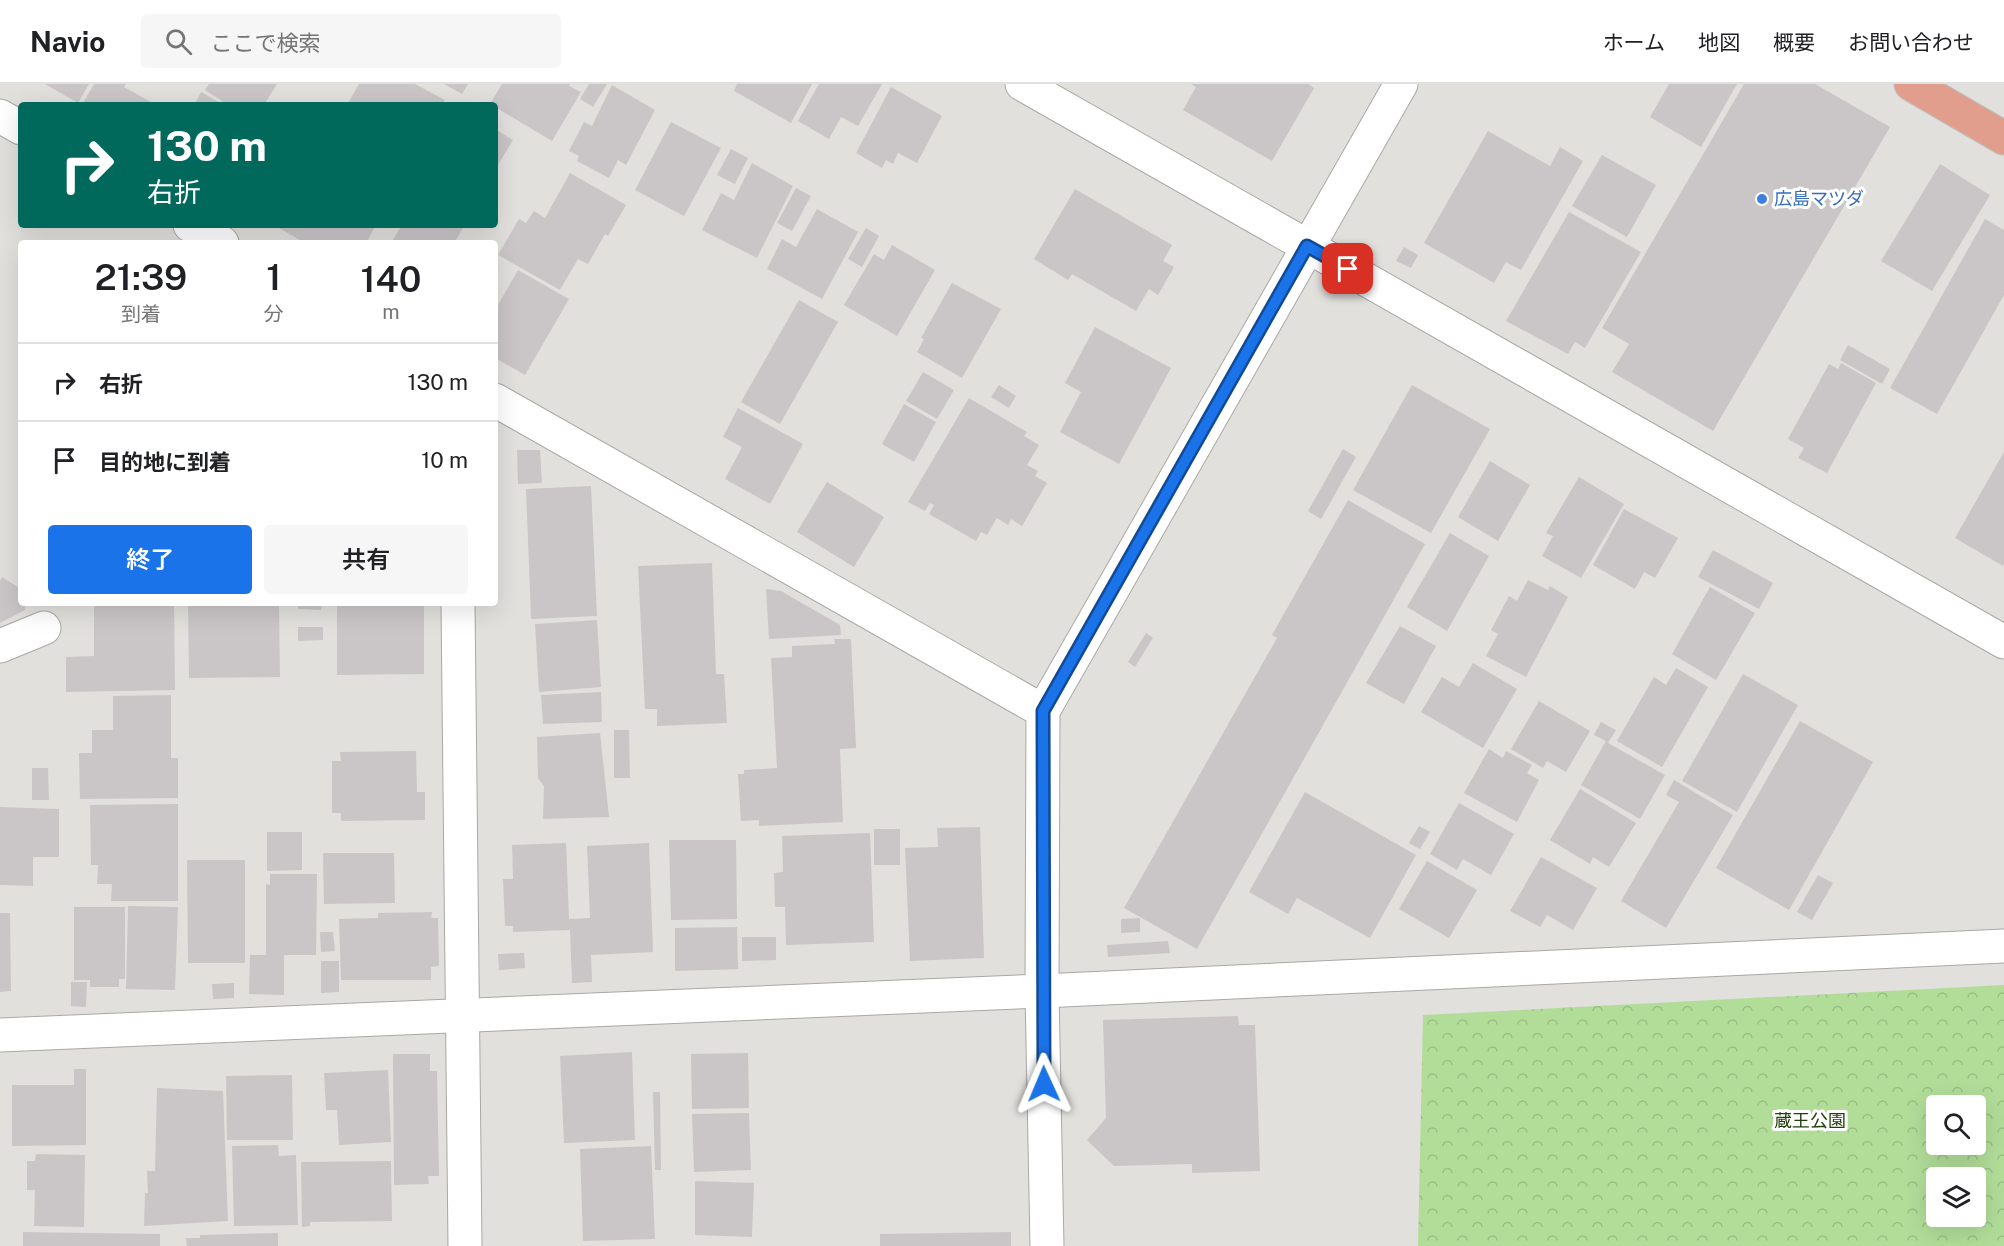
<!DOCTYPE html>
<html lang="ja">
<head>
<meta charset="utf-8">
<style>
  body { margin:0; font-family:"Public Sans","Noto Sans JP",sans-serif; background:#f6f6f6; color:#202124; height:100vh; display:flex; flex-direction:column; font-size:22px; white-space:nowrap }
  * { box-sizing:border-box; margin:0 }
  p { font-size:20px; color:#757577 }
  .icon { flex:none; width:33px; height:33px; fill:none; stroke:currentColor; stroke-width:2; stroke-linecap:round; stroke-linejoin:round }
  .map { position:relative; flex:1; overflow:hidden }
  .drawer { position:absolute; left:18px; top:156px; width:480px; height:366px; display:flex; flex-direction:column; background:#fff; border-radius:6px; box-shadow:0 6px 24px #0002 }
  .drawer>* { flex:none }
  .guide { position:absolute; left:18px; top:18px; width:480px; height:126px; border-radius:6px; box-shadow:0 6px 24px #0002; background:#00695c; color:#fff; overflow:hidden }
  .buttons { position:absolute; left:1926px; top:1011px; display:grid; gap:12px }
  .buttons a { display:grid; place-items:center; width:60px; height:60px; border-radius:6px; background:#fff; box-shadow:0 6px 24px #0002; font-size:30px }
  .pin { position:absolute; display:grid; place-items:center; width:51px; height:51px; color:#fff; margin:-26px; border-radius:12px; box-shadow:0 3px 9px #0006 }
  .me { position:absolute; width:66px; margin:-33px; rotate:359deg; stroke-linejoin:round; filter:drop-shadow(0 0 4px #0008) }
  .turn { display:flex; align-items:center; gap:21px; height:126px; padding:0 30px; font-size:27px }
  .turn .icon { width:78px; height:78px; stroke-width:2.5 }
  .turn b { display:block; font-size:42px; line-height:51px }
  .eta { display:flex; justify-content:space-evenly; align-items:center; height:102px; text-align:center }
  .eta b { font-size:36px; font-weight:600; line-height:42px }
  .button { display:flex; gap:12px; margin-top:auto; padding:12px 30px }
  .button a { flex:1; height:69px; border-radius:6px; background:#1a73e8; color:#fff; font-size:24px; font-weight:600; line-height:69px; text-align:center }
  .button a+a { background:#f6f6f6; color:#202124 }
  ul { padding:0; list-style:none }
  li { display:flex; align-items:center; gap:18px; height:78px; padding:0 30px; border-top:2px solid #e0e0e0 }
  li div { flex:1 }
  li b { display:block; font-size:22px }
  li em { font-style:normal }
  header { display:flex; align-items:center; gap:36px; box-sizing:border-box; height:84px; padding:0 30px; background:#fff; border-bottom:2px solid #e0e0e0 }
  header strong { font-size:28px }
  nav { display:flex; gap:33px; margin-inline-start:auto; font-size:21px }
  .search { width:420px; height:54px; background:#f6f6f6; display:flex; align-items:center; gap:15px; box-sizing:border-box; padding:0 21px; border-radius:6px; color:#757577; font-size:22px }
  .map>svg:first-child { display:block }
  .forest { fill:url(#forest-crowns); fill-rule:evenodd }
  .building { fill:#cac6c7 }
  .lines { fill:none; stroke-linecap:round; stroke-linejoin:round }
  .minor-casing { stroke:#a9a8a4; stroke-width:35 }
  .tertiary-casing { stroke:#a9a8a4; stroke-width:35 }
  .trunk-casing { stroke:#bebdbd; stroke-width:35 }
  .minor { stroke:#fff; stroke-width:33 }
  .tertiary { stroke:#fff; stroke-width:33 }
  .trunk { stroke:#e29e8c; stroke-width:33 }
  .route-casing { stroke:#114b97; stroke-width:15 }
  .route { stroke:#1a73e8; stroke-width:10 }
  .shop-dot { fill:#3f7fe0; stroke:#fff; stroke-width:2 }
  .labels { text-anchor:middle; stroke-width:6; stroke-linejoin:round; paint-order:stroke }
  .shop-label { font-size:18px; fill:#366cbe; stroke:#fff; text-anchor:start }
  .park-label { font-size:18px; fill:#22400b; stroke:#fff }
</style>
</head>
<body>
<header>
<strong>Navio</strong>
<div class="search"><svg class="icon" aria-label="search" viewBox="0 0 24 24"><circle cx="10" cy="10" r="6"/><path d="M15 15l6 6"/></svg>ここで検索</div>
<nav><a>ホーム</a><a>地図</a><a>概要</a><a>お問い合わせ</a></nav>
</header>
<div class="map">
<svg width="2004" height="1162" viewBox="0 0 2004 1162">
  <defs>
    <pattern id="forest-crowns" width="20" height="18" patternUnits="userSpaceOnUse" patternTransform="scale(1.5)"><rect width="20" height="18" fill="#b1dd99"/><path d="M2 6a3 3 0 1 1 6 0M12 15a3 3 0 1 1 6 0" fill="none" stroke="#99be84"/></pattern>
  </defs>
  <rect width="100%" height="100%" fill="#e1e0dc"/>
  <path class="forest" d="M2004,901V1162H1418L1423,931ZM1936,1022H1976V1060H1936ZM1936,1094H1976V1132H1936Z"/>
  <g class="building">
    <path d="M45,0H89L78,19Z"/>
    <path d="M94,0H126L124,3L151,18L149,21H82Z"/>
    <path d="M209,0H277L264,21H228L205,6Z"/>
    <path d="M359,0H415L445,16L442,21H347Z"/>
    <path d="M444,0H468L462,10Z"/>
    <path d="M502,0H570L569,2L581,8L552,57L495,23V21L490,20Z"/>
    <path d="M589,0H607L593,23L580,15Z"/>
    <path d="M737,0H812L791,39L734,7Z"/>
    <path d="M819,0H882L858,42L841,33L829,55L798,37Z"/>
    <path d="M1191,0H1308L1314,4L1272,77L1183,26L1196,3Z"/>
    <path d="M1669,0H1737L1701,63L1650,33Z"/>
    <path d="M1744,0H1815L1890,43L1713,347L1612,288L1629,260L1602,244Z"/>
    <path d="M612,1L655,26L626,81L618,76L609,94L577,77L579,72L569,67L584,38L592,42Z"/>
    <path d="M891,3L942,32L917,79L898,69L893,80L886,76L882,84L856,69Z"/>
    <path d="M201,8L224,21H194Z"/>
    <path d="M671,38L721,64L684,132L635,106Z"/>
    <path d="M495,45L513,56L495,86Z"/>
    <path d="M1488,47L1550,82L1560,63L1583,77L1521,186L1506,178L1494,199L1424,159Z"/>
    <path d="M731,65L748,74L735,100L717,91Z"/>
    <path d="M1602,71L1656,101L1627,153L1572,122Z"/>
    <path d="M752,79L793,102L757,174L702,146L721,109L734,116Z"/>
    <path d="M1940,80L1990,111L1932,207L1881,177Z"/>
    <path d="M570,89L626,121L608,152L605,150L588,180L578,175L560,206L498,171L519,135L526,139L534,127L545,134Z"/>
    <path d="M796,104L811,112L792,147L777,139Z"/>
    <path d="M1075,105L1172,161L1163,177L1174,183L1158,211L1149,205L1136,227L1072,190L1068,196L1034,175Z"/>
    <path d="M817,125L858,148L822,215L767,185L782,155L796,163Z"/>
    <path d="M1569,128L1641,168L1585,264L1575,258L1568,270L1506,237Z"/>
    <path d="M1985,135L2004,146V211L1937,330L1890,304Z"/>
    <path d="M281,141H376L366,159H305L279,144Z"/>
    <path d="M402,141H465L454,159H391Z"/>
    <path d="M866,144L879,152L862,183L848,175Z"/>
    <path d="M892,161L935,186L897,252L844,221L874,170L884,176Z"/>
    <path d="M1404,163L1418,171L1411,184L1396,177Z"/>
    <path d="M518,186L569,215L525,291L495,274V226Z"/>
    <path d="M952,199L1001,225L962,294L917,268L924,255L921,254Z"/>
    <path d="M799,216L838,238L780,340L741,318Z"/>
    <path d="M1095,243L1171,284L1119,380L1060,348L1081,308L1065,299Z"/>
    <path d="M1848,261L1890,285L1882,300L1840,276Z"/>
    <path d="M1841,279L1876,299L1827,389L1798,374L1804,364L1788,355L1829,280L1838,285Z"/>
    <path d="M923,288L954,306L937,335L906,317Z"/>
    <path d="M999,301L1016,312L1009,324L991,313Z"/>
    <path d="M1412,301L1490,345L1431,449L1353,406Z"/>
    <path d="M969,314L1027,348L1024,352L1039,361L1027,381L1038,387L1035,392L1047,399L1022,442L1011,435L1008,441L997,434L987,451L981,448L976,457L929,430L934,421L930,419L925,427L908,418Z"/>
    <path d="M904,320L936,338L914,378L882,360Z"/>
    <path d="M738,324L803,360L770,420L725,395L742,363L723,353Z"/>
    <path d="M1343,365L1356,373L1321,435L1308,427Z"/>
    <path d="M517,366H540L542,399L518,400Z"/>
    <path d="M2004,368V479L2003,482L1955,454Z"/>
    <path d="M1490,377L1530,401L1498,457L1458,433Z"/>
    <path d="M1579,393L1624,420L1581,494L1542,472L1553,452L1546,449Z"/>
    <path d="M827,398L884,433L854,483L797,448Z"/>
    <path d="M591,402L597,532L531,535L526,405Z"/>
    <path d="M1348,416L1425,460L1197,865L1124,824L1277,554L1272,551Z"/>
    <path d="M1624,425L1678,454L1655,494L1644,488L1635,505L1593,481Z"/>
    <path d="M1450,449L1489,472L1447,547L1407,523Z"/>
    <path d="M1713,466L1773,499L1759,525L1698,493Z"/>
    <path d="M712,479L716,590H724L727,639L657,642V625H645L638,482Z"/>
    <path d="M2,493L21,505V519H25V526L0,539V497Z"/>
    <path d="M1528,496L1548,506L1550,502L1568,513L1526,593L1486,572L1498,550L1491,546L1509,512L1517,517Z"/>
    <path d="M1710,503L1755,529L1716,596L1672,570Z"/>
    <path d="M766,505L781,507L840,541L841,551L769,555Z"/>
    <path d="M94,519H174L175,606L66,608V573L94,572Z"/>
    <path d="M188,519H279L280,593L189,594Z"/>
    <path d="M298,519H322L321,526L298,525Z"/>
    <path d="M337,519H424V590L337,591Z"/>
    <path d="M597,536L601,603L539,608L535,540Z"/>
    <path d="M1400,542L1436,562L1404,620L1366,599Z"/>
    <path d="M298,543H323V556L298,557Z"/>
    <path d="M1146,549L1153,554L1135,583L1128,578Z"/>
    <path d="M834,555H851L856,664L840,665L843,738L759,742V736L741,737L738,690H744V686L777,684L771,574L792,573V562L835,560Z"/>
    <path d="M1473,579L1517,605L1483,664L1421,628L1442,593L1459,603Z"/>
    <path d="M1676,584L1708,603L1662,683L1617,657L1654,593L1666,601Z"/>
    <path d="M1743,590L1798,621L1737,728L1682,697Z"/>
    <path d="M601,608L602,638L543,640L541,611Z"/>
    <path d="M171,611V674H178V714L80,715L79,669H92V646H113V612Z"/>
    <path d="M1539,617L1590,647L1566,688L1547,677L1543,684L1511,665Z"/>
    <path d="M1800,637L1873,678L1789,826L1716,784Z"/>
    <path d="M1601,638L1616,646L1608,659L1665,691L1640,735L1581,701L1606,657L1594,651Z"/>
    <path d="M614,646H629L630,694H614Z"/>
    <path d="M600,649L609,733L543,735L544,702L538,694L537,653Z"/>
    <path d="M1489,665L1503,674L1506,667L1532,681L1527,689L1539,696L1517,738L1464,709Z"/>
    <path d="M416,667L417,708H425V736L341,737V729H332V677H341L340,668Z"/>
    <path d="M32,684H48L49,716H32Z"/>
    <path d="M1674,696L1733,731L1666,844L1621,817L1679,718L1666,711Z"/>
    <path d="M1580,705L1636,739L1609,783L1593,773L1590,780L1550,756Z"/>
    <path d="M1305,708L1416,771L1370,854L1297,814L1288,830L1249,808Z"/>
    <path d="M1459,719L1514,750L1491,791L1463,775L1457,786L1430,770Z"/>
    <path d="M178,720V817H111L112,800H97L98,781H91L90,721Z"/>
    <path d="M0,723L59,725V773H33V802L0,801Z"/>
    <path d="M1419,742L1430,748L1420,765L1409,759Z"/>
    <path d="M980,743L984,874L910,877L905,764L938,763L937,744Z"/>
    <rect x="874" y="745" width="26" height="36"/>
    <path d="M267,748H302V786L267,787Z"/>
    <path d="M870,749L874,858L786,861L785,823H775L774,789L783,788L782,752Z"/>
    <path d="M669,756H736L737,835L671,836Z"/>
    <path d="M566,759L569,835L590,834L587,762L649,759L653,868L591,871L592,898L572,899L570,846L513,848V842H505L503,795H513L512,761Z"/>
    <path d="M323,769H394L395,819L324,820Z"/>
    <path d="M1541,773L1597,804L1573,846L1547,831L1540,843L1510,827Z"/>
    <path d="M187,776H245V879H188Z"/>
    <path d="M1427,777L1477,806L1449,854L1399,825Z"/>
    <path d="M270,790H317L316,871H284V911L249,910L250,871H266V800L270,801Z"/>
    <path d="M1818,791L1833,799L1812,836L1797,828Z"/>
    <path d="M128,822L178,823L175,906L126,905Z"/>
    <path d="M74,823H125V895H119V903H90V896H74Z"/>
    <path d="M432,828L431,834H438L439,882L431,883V896H341L339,835L378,834V829Z"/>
    <path d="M0,829H10L11,907L0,908Z"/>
    <path d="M1140,834V848L1121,849V835Z"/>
    <path d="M737,843L738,885L675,887V844Z"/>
    <path d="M320,848H333L335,867L321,868Z"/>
    <path d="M742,853H776V876L742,877Z"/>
    <path d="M1168,857L1170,869L1108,873L1107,861Z"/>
    <path d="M524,869L525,884L499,886L498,870Z"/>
    <path d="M321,877H339V908L321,909Z"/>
    <path d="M71,898H87L86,923L71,922Z"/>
    <path d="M234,899V914L213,915L212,900Z"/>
    <path d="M1238,932L1239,941H1255L1260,1087L1192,1089V1080L1114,1082L1087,1056L1106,1034L1103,936Z"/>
    <path d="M632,968L635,1056L564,1059L560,972Z"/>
    <path d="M748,969L749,1024L692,1025L691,970Z"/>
    <path d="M393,970H430V987H437L439,1092H428L429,1100L394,1101Z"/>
    <path d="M74,985H86V1061L12,1062V1001H74Z"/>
    <path d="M388,986L391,1058L339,1061L337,1026H326L324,989Z"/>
    <path d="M292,991L293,1056H227L226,992Z"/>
    <path d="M157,1004L223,1007L228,1137L144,1142L145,1109H148L147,1087H155Z"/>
    <path d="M653,1008H660L661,1086H655Z"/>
    <path d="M749,1029L751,1086L694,1088L692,1030Z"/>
    <path d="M278,1061L279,1072L296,1071L298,1141L234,1142L232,1062Z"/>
    <path d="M651,1062L655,1155L583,1157L580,1065Z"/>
    <path d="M36,1070L85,1071L84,1143L34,1142L35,1106H27V1077H35Z"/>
    <path d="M391,1077L392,1137L310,1138V1142L302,1143L301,1078Z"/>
    <path d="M695,1097L754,1099L752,1153L695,1151Z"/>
    <path d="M23,1148L160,1150V1162H23Z"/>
    <path d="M1011,1148V1162H880V1150Z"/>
    <path d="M278,1149V1162H187L186,1154H200V1151Z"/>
  </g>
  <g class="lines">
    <g class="minor-casing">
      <g id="minor">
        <path d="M0,32L21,44"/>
        <path d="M190,141L222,159"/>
        <path d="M495,316L1043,627"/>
        <path d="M458,519L465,1162"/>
        <path d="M0,562L44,544"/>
      </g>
    </g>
    <g class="tertiary-casing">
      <g id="tertiary">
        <path d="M1022,0L2004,558"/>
        <path d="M0,951L1042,907L2004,862"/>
        <path d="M1047,1162L1042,907L1043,627L1401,0"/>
      </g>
    </g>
    <g class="trunk-casing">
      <path id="trunk" d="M1911,0L2004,54"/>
    </g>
    <use href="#minor" class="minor"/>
    <use href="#tertiary" class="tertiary"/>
    <use href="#trunk" class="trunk"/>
  </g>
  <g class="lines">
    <g class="route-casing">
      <path id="route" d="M1044,1000L1043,627L1307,162L1348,185"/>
    </g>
    <use href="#route" class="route"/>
  </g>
  <circle class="shop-dot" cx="1762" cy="115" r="6"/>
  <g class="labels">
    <g class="shop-label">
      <text x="1774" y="121">広島マツダ</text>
    </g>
    <g class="park-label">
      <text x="1810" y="1043">蔵王公園</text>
    </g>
  </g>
</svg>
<div class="buttons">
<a><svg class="icon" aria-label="search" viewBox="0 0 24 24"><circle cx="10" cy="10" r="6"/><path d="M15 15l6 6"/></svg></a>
<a><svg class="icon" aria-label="layers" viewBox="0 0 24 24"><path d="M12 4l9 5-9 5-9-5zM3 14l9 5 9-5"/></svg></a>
</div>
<div class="pin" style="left:1348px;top:185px;background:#d93025"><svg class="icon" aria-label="arrive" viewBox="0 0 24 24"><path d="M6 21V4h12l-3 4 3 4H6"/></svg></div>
<svg class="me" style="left:1044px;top:1000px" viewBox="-20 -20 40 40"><path d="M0-17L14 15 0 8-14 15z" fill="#1a73e8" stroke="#fff" stroke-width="4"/></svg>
<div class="guide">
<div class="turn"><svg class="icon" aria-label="right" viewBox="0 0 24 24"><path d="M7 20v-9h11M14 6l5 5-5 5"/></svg><div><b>130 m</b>右折</div></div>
</div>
<section class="drawer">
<div class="eta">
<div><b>21:39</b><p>到着</p></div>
<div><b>1</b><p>分</p></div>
<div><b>140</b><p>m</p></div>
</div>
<ul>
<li><svg class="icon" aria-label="right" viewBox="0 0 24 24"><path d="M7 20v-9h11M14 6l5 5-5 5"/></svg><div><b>右折</b></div><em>130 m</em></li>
<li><svg class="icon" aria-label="arrive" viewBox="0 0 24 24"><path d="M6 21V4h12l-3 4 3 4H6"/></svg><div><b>目的地に到着</b></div><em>10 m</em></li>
</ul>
<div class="button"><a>終了</a><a>共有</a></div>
</section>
</div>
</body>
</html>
